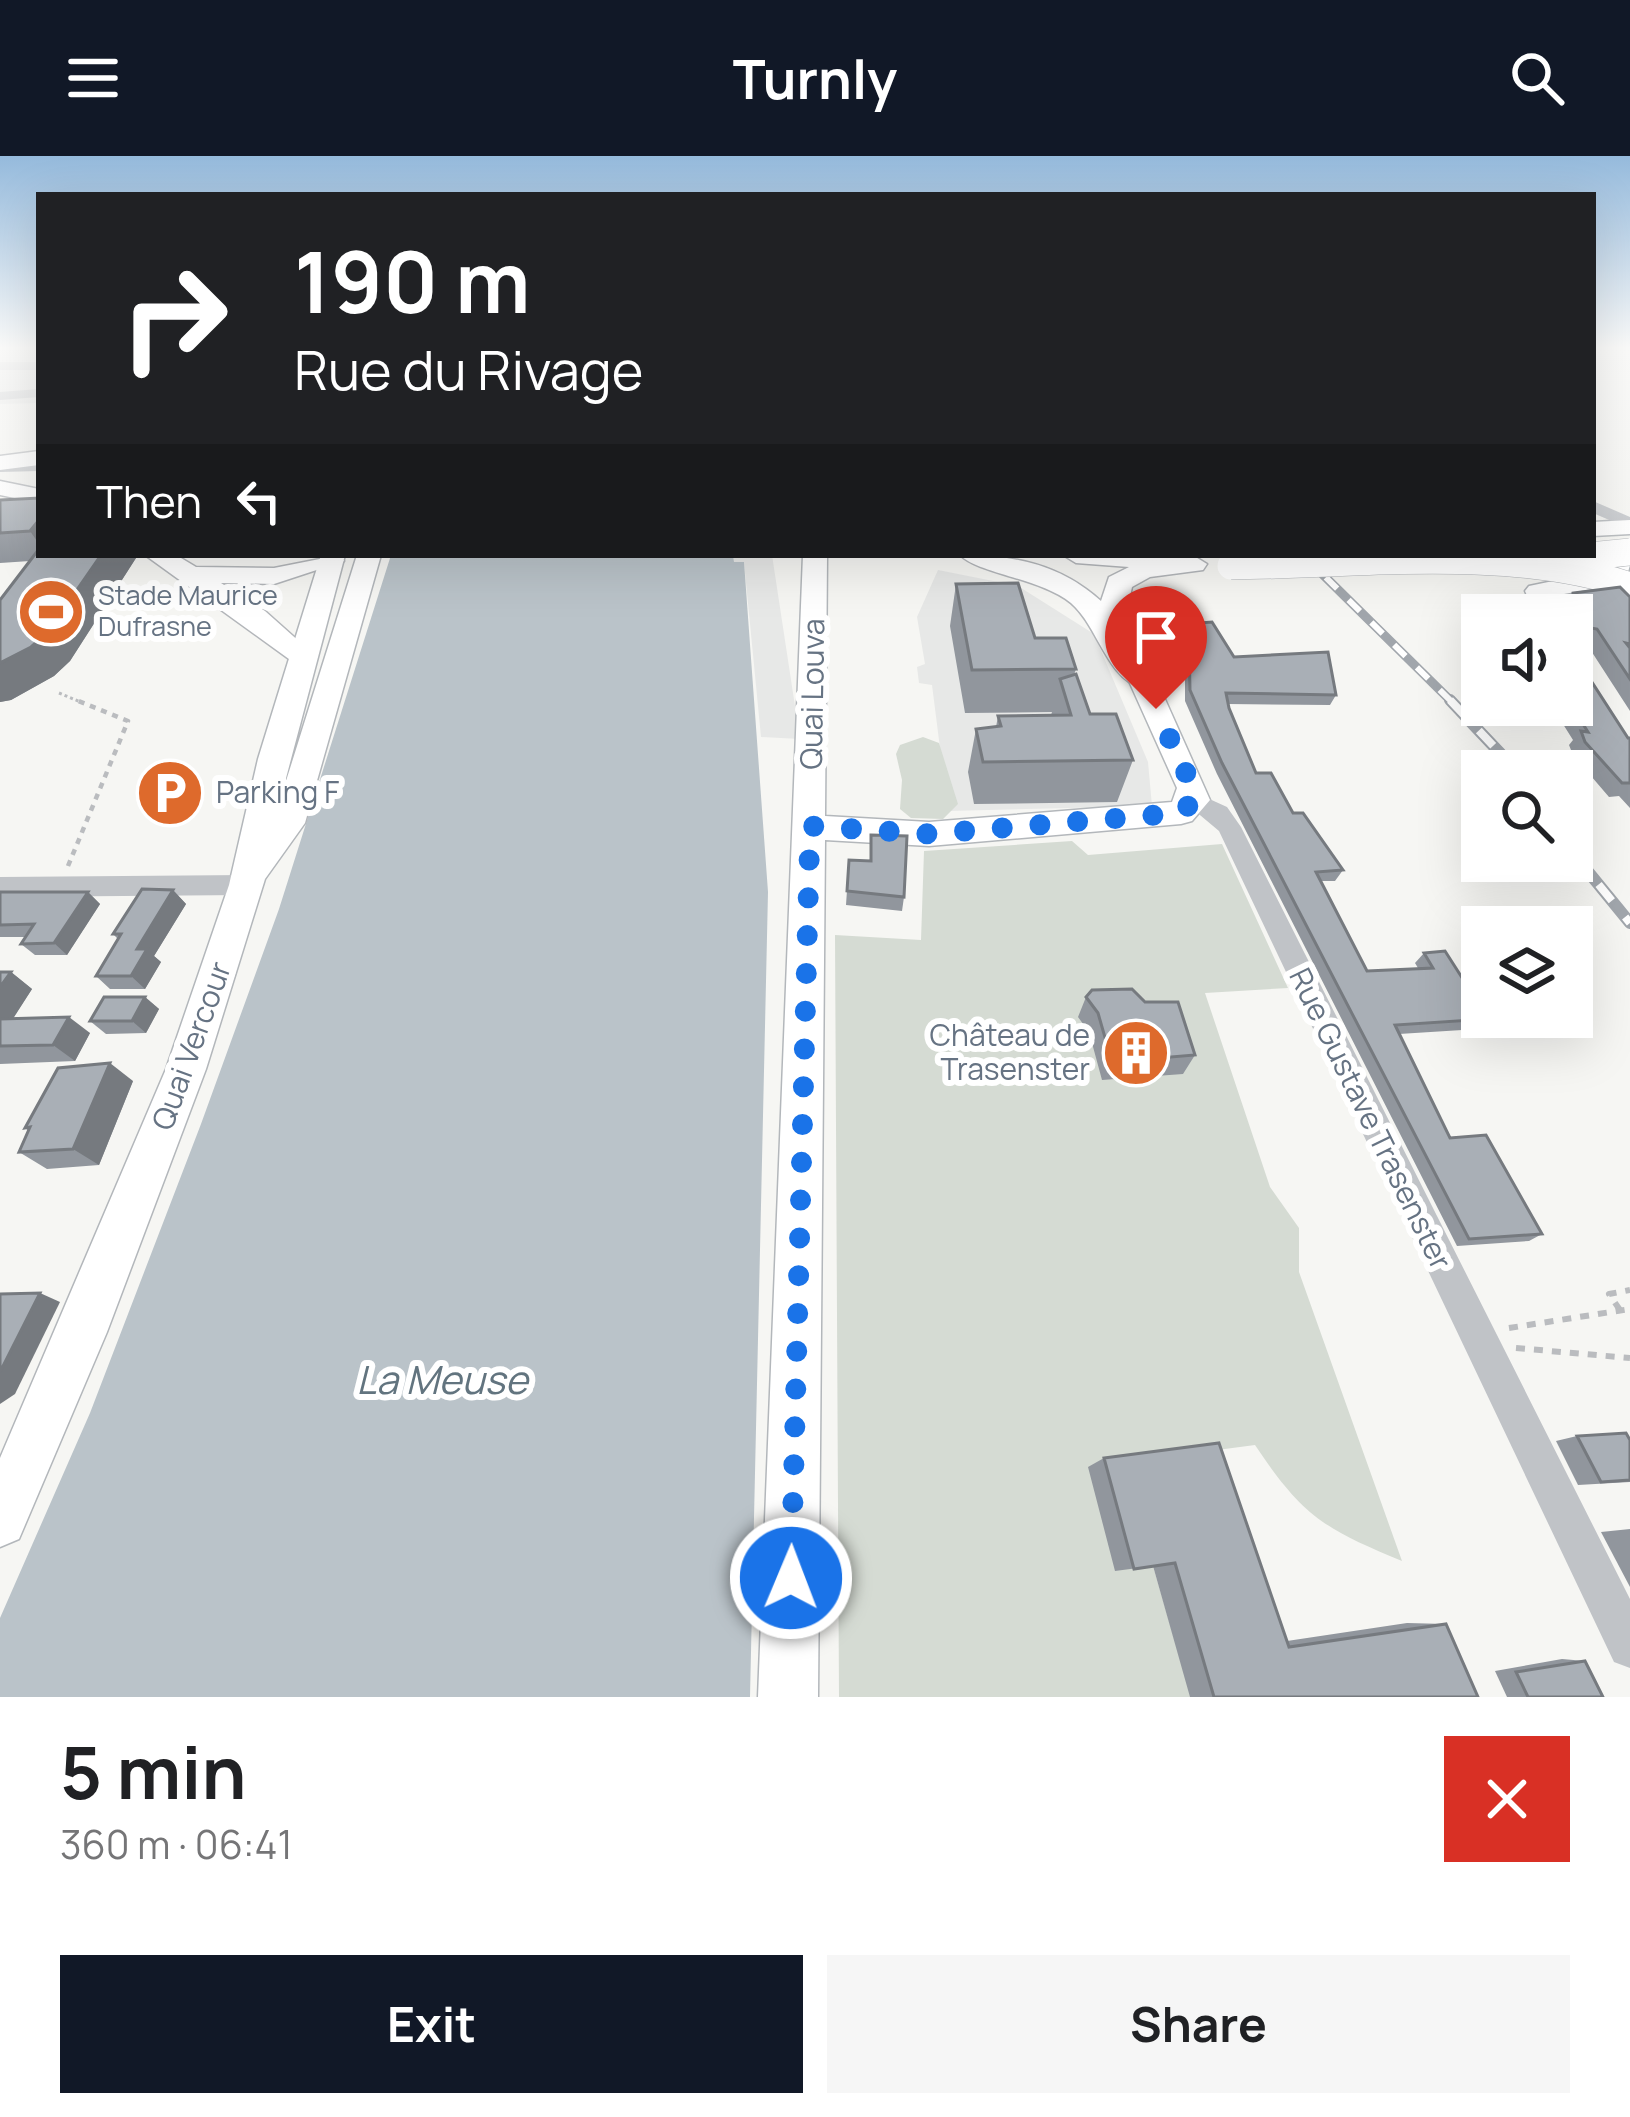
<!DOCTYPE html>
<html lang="en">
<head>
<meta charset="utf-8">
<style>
  body { margin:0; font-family:Manrope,sans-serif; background:#f6f6f6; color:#202124; height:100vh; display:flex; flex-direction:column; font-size:45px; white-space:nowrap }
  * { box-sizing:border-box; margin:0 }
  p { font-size:39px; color:#757577 }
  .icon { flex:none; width:66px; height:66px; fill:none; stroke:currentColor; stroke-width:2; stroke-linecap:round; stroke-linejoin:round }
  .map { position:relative; height:1541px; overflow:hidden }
  .drawer { display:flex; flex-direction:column; background:#fff; flex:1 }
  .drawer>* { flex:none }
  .guide { position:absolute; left:36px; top:36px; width:1560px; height:366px; border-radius:0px; box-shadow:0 12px 48px #0002; background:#202124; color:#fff; overflow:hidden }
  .fabs { position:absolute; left:1461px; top:438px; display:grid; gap:24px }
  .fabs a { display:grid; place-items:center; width:132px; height:132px; border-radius:0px; background:#fff; box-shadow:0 12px 48px #0002; font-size:60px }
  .pin { position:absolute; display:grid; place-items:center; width:102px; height:102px; color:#fff; margin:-123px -51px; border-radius:50% 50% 50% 0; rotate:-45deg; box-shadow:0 0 12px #0007 }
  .pin .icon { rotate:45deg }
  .me { position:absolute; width:132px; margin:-66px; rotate:1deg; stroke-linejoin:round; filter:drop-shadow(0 0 9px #0008) }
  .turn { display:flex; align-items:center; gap:42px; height:252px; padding:0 60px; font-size:54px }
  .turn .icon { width:156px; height:156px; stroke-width:2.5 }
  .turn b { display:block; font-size:84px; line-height:102px }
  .then { display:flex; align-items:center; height:114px; padding:0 60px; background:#0003; gap:24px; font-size:45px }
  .round { display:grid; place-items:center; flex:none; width:126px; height:126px; border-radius:0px; background:#f6f6f6 }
  .head { display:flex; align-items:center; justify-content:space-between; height:204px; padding:0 60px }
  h1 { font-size:72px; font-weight:700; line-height:90px }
  .action { display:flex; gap:24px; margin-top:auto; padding:24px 60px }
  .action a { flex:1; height:138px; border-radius:0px; background:#111827; color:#fff; font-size:48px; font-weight:700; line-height:138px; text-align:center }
  .action a+a { background:#f6f6f6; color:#202124 }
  header { display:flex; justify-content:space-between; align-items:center; height:156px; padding:0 60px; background:#111827; color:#fff; font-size:54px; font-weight:700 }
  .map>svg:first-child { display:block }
  .built { fill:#e7e8e7 }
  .green { fill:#d5dbd3 }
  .water { fill:#bac3c9 }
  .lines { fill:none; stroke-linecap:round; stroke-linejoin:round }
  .major-casing { stroke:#b3b7bb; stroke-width:3 }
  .highway-casing { stroke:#b3b6ba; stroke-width:3 }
  .path-far2 { stroke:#babcbf; stroke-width:3; stroke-dasharray:3 3; stroke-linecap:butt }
  .path-far1 { stroke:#babcbf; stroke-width:4.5; stroke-dasharray:6 6; stroke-linecap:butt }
  .path { stroke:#babcbf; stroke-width:6; stroke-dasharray:9 9; stroke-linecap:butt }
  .minor { fill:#c0c3c7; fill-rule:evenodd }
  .major { fill:#fff; fill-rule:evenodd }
  .highway { fill:#fff; fill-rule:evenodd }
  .rail-far1-casing { stroke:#a1a6ac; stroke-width:9 }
  .rail-casing { stroke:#a1a6ac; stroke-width:12 }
  .rail-far1 { stroke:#fff; stroke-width:6; stroke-dasharray:16; stroke-linecap:butt }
  .rail { stroke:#fff; stroke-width:8; stroke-dasharray:21; stroke-linecap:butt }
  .highway-bridge-casing { stroke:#b3b6ba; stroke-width:28; stroke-linecap:butt }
  .highway-bridge { stroke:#fff; stroke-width:27 }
  .wall { fill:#91969d }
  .shaded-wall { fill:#767a7f }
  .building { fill:#a9afb6; stroke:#767a7f; stroke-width:3 }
  .route { stroke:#1a73e8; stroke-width:21; stroke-dasharray:0 37.8 }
  .labels { text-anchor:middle; stroke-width:12; stroke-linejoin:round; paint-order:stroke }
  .far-poi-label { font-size:27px; fill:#667383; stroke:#fff; text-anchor:start }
  .street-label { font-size:30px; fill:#667383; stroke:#fff }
  .poi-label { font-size:30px; fill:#667383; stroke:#fff; text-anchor:start }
  .near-water-label { font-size:39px; font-style:italic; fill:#62747f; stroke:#fff }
</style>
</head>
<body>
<header><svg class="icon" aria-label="menu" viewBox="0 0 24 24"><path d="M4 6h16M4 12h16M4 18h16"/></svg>Turnly<svg class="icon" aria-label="search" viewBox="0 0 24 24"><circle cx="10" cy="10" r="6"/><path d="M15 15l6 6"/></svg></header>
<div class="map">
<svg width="1630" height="1541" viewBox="0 0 1630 1541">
  <rect width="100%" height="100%" fill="#f6f6f3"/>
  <g class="built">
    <path d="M39,193V247L0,248V194Z"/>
    <path d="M733,399H772L800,583L761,581L744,406H734Z"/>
    <path d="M938,414L1018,430L1094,478L1148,606L1152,650L948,655L932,529L919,527L917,511L925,508L917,461Z"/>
  </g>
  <g class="green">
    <path d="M923,581L939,587L958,648L943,663L911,662L900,653L902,624L896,598L900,589Z"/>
    <path d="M1072,685L1088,699L1222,688L1288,832L1205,837L1270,1031L1299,1072V1116L1402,1405C1325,1373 1303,1361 1255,1289L1089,1311L1153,1410L1191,1541H839L835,779L921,784L924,695Z"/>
  </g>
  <path class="water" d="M391,399H733L734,406H744L768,736L750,1541H0V1462L90,1257L201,968L279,753Z"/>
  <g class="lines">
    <g class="major-casing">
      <g id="major">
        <path d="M1630,364V378L1593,380V366Z"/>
        <path d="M321,399H345L281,641L357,399H381L305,667L265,723L206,913L107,1176L19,1383L0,1391V1302L166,913L229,729L258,603Z"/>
        <path d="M803,399H827L825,660L929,666L1172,646L1177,632L1128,523L1142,514L1156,523L1210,644L1192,665L1181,668L929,690L825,684L818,1541H758Z"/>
        <path d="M1630,409L1625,427L1553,440L1562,459H1536L1525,435L1529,430Z"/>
      </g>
    </g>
    <g class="highway-casing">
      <g id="highway">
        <path d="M39,295V309L0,314V300Z"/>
        <path d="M0,325L39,333V347L0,339Z"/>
        <path d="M145,399H176L196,411L274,412L340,399L344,405L274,428L221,427L265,455L311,496L315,502L300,511Z"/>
        <path d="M960,399C1014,399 1060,408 1101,445L1109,421L1129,411L1076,407L1063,399L1194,400L1207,408L1203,414L1150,421L1132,431L1129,445L1145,481L1132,489L1157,523L1142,532C1107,523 1098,470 1071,447C1040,422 979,418 960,399Z"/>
      </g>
    </g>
    <path class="path-far2" d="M59,537L83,547"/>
    <path class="path-far1" d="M68,710L128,565L76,544"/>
    <g class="path">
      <path d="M1620,1154L1609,1138L1630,1134"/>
      <path d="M1509,1172L1630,1153"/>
      <path d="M1516,1192L1630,1202"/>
    </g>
    <g class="minor">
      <rect x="0" y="206" width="39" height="8"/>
      <path d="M39,233V241L0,244V236Z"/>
      <path d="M39,305V315L0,316V306Z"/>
      <path d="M1593,345L1630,361V373L1593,357Z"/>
      <path d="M1157,460C1180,470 1180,493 1182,516L1172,522L1135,528V518L1161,512L1159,482L1147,466Z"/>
      <path d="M1194,636L1227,651L1241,671L1630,1443V1512L1614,1506L1219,675L1182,644Z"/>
      <path d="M246,719L259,729L246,739L0,741V721Z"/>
    </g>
    <use href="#major" class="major"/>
    <use href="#highway" class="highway"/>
    <g class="rail-far1-casing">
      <path id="rail-far1" d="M1303,399L1453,547"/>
    </g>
    <g class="rail-casing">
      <g id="rail">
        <path d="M1450,544L1517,615"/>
        <path d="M1572,696L1630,767"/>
      </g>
    </g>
    <use href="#rail-far1" class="rail-far1"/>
    <use href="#rail" class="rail"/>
    <g class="highway-bridge-casing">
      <g id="highway-bridge">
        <path d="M1570,402L1630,396"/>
        <path d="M1231,410C1358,409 1510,389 1630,430"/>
      </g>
    </g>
    <use href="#highway-bridge" class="highway-bridge"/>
  </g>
  <g class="wall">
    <path d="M39,342V399H134L136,402L70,505L54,520L11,544L0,546V444L30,405L0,407V344Z"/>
    <path d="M956,428L1076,513L1074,519L1090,558L1133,604L1117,646L974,648L968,616L976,573L996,571L998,560L1051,559L1052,556L965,557L950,470Z"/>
    <path d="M1573,437L1630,441V555L1586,487L1579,485V506L1628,582H1630V652L1619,640L1609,641L1573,599L1569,589L1573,584L1551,549H1572V459H1505L1514,446L1563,450Z"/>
    <path d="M1185,468L1234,501L1336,539L1330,549L1228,548L1256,617L1343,714L1335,725H1321L1367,815L1418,812L1415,807L1424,797L1488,863L1478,873L1399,878L1450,982L1542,1078L1529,1085L1457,1090L1217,618L1185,545V499L1188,491L1181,479Z"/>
    <path d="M871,679L904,741L902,755L846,749L849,704L870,705Z"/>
    <path d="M173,734L186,748L154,800L161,806L145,833H110L96,820L118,783L113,778Z"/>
    <path d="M0,736H88L100,748L67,799H35L21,788L26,781H0Z"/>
    <path d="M0,816H11L32,833L13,862L90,877L75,905L0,908Z"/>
    <path d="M145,841L159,853L146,877L106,878L90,865Z"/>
    <path d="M1086,841L1145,846L1195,899L1183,918L1102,924L1089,876L1078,861Z"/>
    <path d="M133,925L99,1009L47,1013L19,996L29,975L25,972Z"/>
    <path d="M1577,1280L1630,1284V1326L1578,1329L1556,1285Z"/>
    <path d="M1104,1302L1287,1485L1407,1467L1446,1468L1478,1541H1190L1153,1410L1115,1415L1088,1311Z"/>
    <path d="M1630,1373V1431L1601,1376Z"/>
    <path d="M1562,1503L1585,1505L1603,1541H1507L1495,1515Z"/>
  </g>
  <g class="shaded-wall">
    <path d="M39,364V388L30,375Z"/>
    <path d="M101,399H134L136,402L70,505L54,520L11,544L0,546V507Z"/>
    <path d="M173,734L186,748L154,800L161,806L145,833L131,820L137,793Z"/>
    <path d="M88,736L100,748L67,799L54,787Z"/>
    <path d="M11,816L32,833L2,880L0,879V831Z"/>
    <path d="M145,841L159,853L146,877L132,865Z"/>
    <path d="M69,861L90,877L75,905L53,889Z"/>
    <path d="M110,907L133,925L99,1009L73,993Z"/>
    <path d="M40,1137L60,1146L15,1238L0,1248V1216Z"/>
  </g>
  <g class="building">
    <path d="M39,342V364L30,375L0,377V344Z"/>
    <path d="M39,393V399H101L47,477L31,491L0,507V444Z"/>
    <path d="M1018,427L1035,482H1066L1076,513L972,514L956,428Z"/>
    <path d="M1620,431L1630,441V488L1626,487L1630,492V523L1597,473L1580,470L1579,506L1628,582H1630V627H1622L1585,586L1581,575L1588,576L1571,549L1572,459H1522L1514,446L1539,441L1546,450H1572L1573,437Z"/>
    <path d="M1212,466L1234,501L1328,496L1336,539L1226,537L1229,552L1256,617H1271L1293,657H1303L1343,714L1316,716L1367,815L1433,812L1424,797L1445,795L1482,853V861H1487L1488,863L1395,869L1450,982L1486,979L1542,1078L1469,1083L1222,607L1190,534L1189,488H1197L1185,468Z"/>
    <path d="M1076,518L1090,558H1116L1133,604L983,606L976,573L1001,570L998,560L1071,559L1060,523Z"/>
    <path d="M871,679L907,680L904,741L847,735L849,704L871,705Z"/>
    <path d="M142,733L173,734L137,793H147L131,820H96L121,778H113Z"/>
    <path d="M0,736H88L54,787L21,788L34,768L0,769Z"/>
    <path d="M0,816H11L0,831Z"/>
    <path d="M1132,833L1145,846H1178L1195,899L1112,906L1098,857L1086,841L1092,834Z"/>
    <path d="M104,841H145L132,865H90Z"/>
    <path d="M69,861L53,889L0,890V863Z"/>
    <path d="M110,907L73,993L19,996L30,971L25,972L58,912Z"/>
    <path d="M40,1137L0,1216V1138Z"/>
    <path d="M1626,1277L1630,1284V1324L1601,1326L1577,1280Z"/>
    <path d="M1219,1287L1289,1491L1446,1468L1478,1541H1214L1175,1407L1134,1413L1104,1302Z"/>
    <path d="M1585,1505L1603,1541H1528L1516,1516Z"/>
  </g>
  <linearGradient id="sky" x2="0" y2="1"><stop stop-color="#95badc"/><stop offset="0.47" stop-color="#fbfbfa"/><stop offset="1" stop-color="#fbfbfa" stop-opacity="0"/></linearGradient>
  <rect width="1630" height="408" fill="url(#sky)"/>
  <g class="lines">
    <path class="route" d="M791,1422L810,670L929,678L1181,657L1194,644L1193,632L1156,553"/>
  </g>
  <defs>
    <g id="stadium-disc" transform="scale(3.45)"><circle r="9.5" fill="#de6a2c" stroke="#fff"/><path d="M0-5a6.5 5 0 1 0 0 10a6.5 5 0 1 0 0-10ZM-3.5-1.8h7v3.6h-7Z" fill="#fff"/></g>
    <g id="parking-disc" transform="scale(3.45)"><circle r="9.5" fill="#de6a2c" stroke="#fff"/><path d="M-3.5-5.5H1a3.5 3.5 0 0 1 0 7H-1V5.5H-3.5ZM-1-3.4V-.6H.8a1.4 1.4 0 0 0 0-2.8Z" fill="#fff"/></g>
    <g id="building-disc" transform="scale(3.45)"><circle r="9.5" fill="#de6a2c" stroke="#fff"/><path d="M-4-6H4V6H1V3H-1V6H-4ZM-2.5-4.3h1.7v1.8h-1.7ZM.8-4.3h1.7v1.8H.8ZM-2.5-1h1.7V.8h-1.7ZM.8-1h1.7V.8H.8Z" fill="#fff"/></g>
  </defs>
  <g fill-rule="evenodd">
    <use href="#stadium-disc" x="51" y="456"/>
    <use href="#parking-disc" x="170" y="637"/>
    <use href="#building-disc" x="1136" y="897"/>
  </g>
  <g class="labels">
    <g class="far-poi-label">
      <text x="98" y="449">Stade Maurice<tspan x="98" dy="31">Dufrasne</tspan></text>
    </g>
    <g class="street-label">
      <text transform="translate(813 538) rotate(-89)" y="10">Quai Louva</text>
      <text transform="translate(192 890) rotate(-70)" y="10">Quai Vercour</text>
      <text transform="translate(1370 963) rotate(64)" y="10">Rue Gustave Trasenster</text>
    </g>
    <g class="poi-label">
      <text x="216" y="647">Parking F</text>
      <text x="1090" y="890" text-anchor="end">Château de<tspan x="1090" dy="34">Trasenster</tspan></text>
    </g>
    <g class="near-water-label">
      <text x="442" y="1238">La Meuse</text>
    </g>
  </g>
</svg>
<div class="fabs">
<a><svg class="icon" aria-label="sound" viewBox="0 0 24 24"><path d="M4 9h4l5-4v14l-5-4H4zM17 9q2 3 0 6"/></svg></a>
<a><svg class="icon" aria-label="search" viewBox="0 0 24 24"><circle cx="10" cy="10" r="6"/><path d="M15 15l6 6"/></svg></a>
<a><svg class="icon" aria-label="layers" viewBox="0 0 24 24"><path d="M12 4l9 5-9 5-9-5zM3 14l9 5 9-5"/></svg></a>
</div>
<div class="pin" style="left:1156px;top:553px;background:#d93025"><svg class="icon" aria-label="arrive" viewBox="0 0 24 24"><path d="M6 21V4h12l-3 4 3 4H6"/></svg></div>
<svg class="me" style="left:791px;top:1422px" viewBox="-20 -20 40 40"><circle r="17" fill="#1a73e8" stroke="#fff" stroke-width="3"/><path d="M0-11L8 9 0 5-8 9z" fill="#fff"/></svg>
<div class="guide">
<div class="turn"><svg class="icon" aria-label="right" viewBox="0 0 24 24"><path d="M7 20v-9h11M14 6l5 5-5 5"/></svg><div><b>190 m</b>Rue du Rivage</div></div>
<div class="then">Then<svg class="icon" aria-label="left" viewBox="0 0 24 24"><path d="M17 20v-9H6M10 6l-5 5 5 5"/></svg></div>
</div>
</div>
<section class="drawer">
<div class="head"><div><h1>5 min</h1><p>360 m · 06:41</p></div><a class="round" style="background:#d93025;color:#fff"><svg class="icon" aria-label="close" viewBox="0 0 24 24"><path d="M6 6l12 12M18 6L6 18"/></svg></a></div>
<div class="action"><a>Exit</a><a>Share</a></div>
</section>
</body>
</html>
